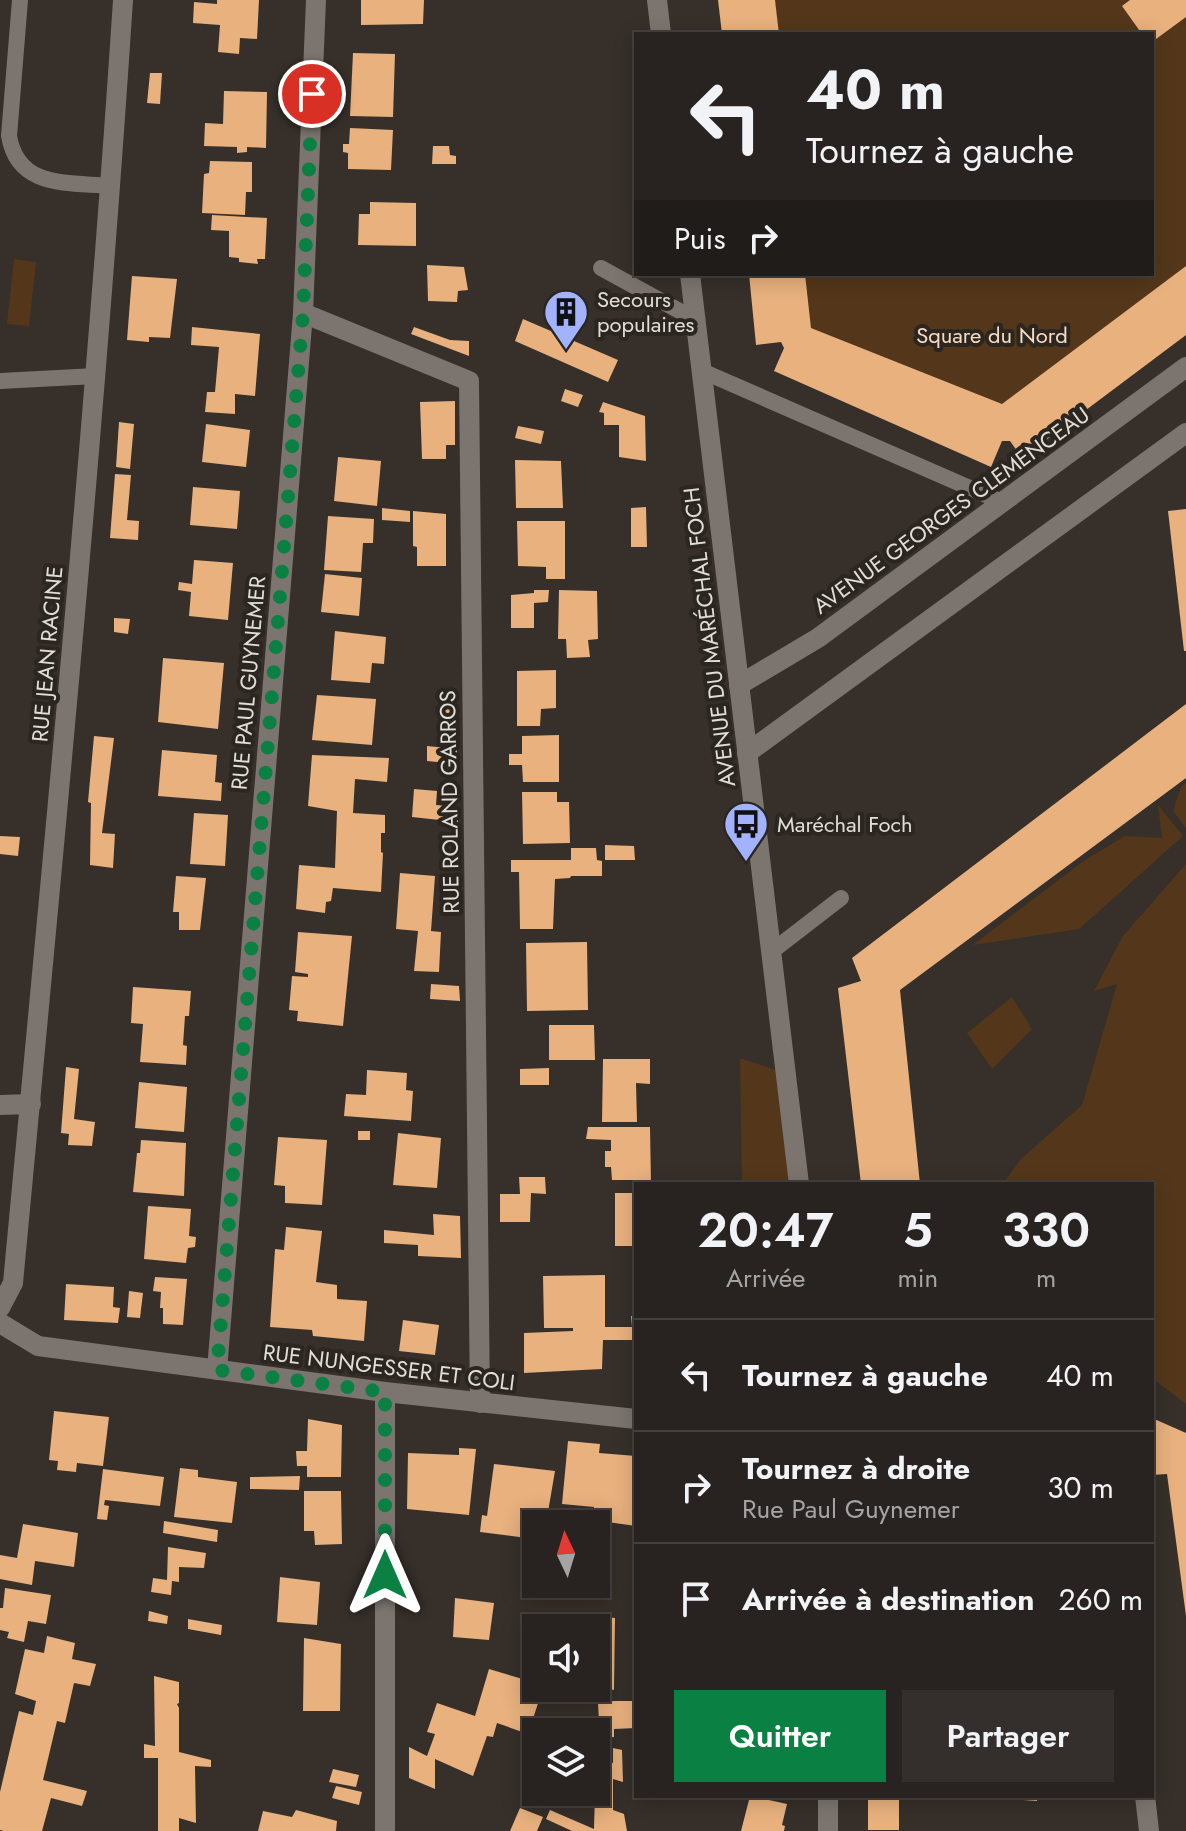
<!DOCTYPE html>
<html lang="fr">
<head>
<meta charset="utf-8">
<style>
  body { margin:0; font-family:Jost,sans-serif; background:#342f2d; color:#f1f3f6; height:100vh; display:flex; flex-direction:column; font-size:30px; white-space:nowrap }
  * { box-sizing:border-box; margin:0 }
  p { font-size:26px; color:#a5a4a5 }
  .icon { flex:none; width:44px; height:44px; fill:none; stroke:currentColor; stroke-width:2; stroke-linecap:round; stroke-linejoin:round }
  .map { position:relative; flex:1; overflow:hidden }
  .drawer { position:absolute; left:634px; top:1182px; width:520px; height:616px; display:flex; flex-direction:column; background:#282320; border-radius:0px; box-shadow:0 4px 20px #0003,0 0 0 2px #44403e }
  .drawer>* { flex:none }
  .hud { position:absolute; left:634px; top:32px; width:520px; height:244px; border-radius:0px; box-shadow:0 4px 20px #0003,0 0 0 2px #44403e; background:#282320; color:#f1f3f6; overflow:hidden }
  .needle { width:52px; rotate:356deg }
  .buttons { position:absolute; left:522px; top:1510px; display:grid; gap:16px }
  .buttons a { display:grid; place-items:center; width:88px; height:88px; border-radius:0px; background:#282320; box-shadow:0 4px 20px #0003,0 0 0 2px #44403e; font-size:40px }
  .pin { position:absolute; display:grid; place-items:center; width:68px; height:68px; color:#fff; margin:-34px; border:4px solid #fff; border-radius:50%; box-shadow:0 2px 8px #0007 }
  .me { position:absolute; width:88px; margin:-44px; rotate:0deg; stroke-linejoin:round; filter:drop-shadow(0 0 6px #0008) }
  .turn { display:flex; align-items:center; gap:28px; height:168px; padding:0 40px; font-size:36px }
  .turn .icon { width:104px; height:104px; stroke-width:2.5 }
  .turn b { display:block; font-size:56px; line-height:68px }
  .then { display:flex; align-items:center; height:76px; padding:0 40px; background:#0003; gap:16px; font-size:30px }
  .eta { display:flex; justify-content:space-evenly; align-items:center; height:136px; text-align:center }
  .eta b { font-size:48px; font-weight:600; line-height:56px }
  .button { display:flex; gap:16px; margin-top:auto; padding:16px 40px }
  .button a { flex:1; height:92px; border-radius:0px; background:#0b8043; color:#fff; font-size:32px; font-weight:600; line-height:92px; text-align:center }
  .button a+a { background:#342f2d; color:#f1f3f6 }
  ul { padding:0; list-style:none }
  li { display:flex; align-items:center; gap:24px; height:112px; padding:0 40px; border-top:2px solid #44403e }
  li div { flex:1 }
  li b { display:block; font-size:30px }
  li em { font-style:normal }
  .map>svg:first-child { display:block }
  .green { fill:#54371a }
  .building { fill:#e8b17e }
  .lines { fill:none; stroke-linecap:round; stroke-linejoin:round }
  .service { stroke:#7c756f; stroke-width:16 }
  .minor { stroke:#7c756f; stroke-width:20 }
  .route { stroke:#0b8043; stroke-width:14; stroke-dasharray:0 25.2 }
  .labels { text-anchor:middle; stroke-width:8; stroke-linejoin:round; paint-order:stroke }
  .poi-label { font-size:22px; fill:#e1ddd9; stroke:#2b2620; text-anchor:start }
  .park-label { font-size:22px; fill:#f8dac0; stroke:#2b2620 }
  .street-label { font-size:22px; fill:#e1ddd9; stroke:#2b2620 }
</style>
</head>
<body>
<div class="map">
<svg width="1186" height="1831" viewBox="0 0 1186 1831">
  <rect width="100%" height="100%" fill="#362f2a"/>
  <g class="green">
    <path d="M775,0H1186V266L1002,404L811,328L805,274H1152V34H779Z"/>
    <path d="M14,259L36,262L29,326L7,324Z"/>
    <path d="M1186,783V828L1173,811L1181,787Z"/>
    <path d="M1158,805L1183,836L1079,929L973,945L1085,860L1125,836L1162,838Z"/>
    <path d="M1186,864V1404L1152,1378V1184H1003L1020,1160L1082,1105L1117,984L1094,991L1123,936Z"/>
    <path d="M1012,997L1032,1029L992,1069L967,1033Z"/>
    <path d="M740,1058L776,1070L790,1184H742Z"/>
  </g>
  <g class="building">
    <path d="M217,0H259L257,39L240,38L239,54L218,52L220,25L193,23L194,2L217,4Z"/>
    <path d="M361,0H424L423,24L361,25Z"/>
    <path d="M718,0H775L779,34H722Z"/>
    <path d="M1130,0H1186V17L1152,42V34H1142L1122,6Z"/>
    <path d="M353,53L395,54L393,117L350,116Z"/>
    <path d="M150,73H162L160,104L147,103Z"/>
    <path d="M224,91L267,92L266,148L247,147V152L237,153V147L204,146L205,123L223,124Z"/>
    <path d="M350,128L393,130L391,170L348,169V153L343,152V144H349Z"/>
    <path d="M433,146H449L450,155L456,156V164H432Z"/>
    <path d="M210,161L252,162V192H246L245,215L202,213L204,174L209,173Z"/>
    <path d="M370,202L416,203V246L358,245L359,214H370Z"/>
    <path d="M212,215L267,218L265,259H257L258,264L239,262V258L229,257V231L211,230Z"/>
    <path d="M427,265L464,267L468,290L458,291L457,302L428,301Z"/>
    <path d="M1186,266V335L1022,458L1010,441H1002L991,467L774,371L784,348L781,342L756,345L749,274H805L811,328L1002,404Z"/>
    <path d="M132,276L177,279L170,338L149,337V342L127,340Z"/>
    <path d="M523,319L618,360L608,382L515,341Z"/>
    <path d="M192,327L260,334L255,396L235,394V414L205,412L207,392H215L219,347L191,345Z"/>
    <path d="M414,327L450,340L469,341V356L411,334Z"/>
    <path d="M565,389L583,395L578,407L561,401Z"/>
    <path d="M455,401V445H446V459H422L420,402Z"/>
    <path d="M603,402L645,416L646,461L619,457V425H604V413L599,412Z"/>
    <path d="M119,422L134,424L130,469L116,467Z"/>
    <path d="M206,424L250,430L246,467L202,462Z"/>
    <path d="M518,426L544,431L541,444L515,438Z"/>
    <path d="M338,457L381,461L377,506L334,501Z"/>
    <path d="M515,460L561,461L563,508H516Z"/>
    <path d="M115,474L131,475L127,520L139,521L138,540L110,538Z"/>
    <path d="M193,487L240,491L237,529L190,525Z"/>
    <path d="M646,507L647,547H631V508Z"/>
    <path d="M382,508L410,511V522L382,520Z"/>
    <path d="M1186,509V651H1184L1168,511Z"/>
    <path d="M413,511L446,514V566H417V547L413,546Z"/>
    <path d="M328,516L374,519L373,543H363L361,572L324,570Z"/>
    <path d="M517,521H565V579H546V567L518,566Z"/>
    <path d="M194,560L233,563L228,620L189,616L191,592L178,590L179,582L192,584Z"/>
    <path d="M325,574L362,578L359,616L321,612Z"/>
    <path d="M534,590H549L548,602L534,603V628H511V595L534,593Z"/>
    <path d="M559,590L597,591L598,639L588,640L590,657L567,658L566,639H558Z"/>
    <path d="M114,618L130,619L128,634L114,632Z"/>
    <path d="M335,631L386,637L384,664L372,663L370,683L331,680Z"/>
    <path d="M163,658L224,663L218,729L158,722Z"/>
    <path d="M556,670V708L541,709L540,726H517V671Z"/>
    <path d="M317,695L376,699L372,745L312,740Z"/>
    <path d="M442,704L457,705V718L441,716Z"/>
    <path d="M1186,704V778L900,990L920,1184H861L838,988L861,981L852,958Z"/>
    <path d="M559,735V782H523L522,765H509V754H522V736Z"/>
    <path d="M94,736L114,738L102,833L115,834L113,868L90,865L91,803L88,802Z"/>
    <path d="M427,746L457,749V764L427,761Z"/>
    <path d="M162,750L217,755L215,782L222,783L221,801L158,796Z"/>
    <path d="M312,755L389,758L387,782L355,779L353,813L385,815V833H381V852L383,853L381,892L333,888L331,901L326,902L325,913L296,909L299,865L335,868L337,811L308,806Z"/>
    <path d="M414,789L437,791L436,805L457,807L458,822L412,817Z"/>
    <path d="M522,792H557V802H569L570,843L523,844Z"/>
    <path d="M194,813L228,815L225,866L190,864Z"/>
    <path d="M0,836L20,837L18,856L0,854Z"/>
    <path d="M605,845L634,846L635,860H605Z"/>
    <path d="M571,848H596L597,860L602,861V876H571L570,878L555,879L553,929H520L519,872H511V860H571Z"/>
    <path d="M400,873L435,876L431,931L441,932L439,972L414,971L418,931L396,929Z"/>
    <path d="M176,876L206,878L200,930H179V912H173Z"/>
    <path d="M298,932L352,936L343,1026L297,1021L298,1011L289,1010L292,976L308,977V974L295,972Z"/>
    <path d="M587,942L588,1010L527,1011L526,943Z"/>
    <path d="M431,984L459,986L460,1001L430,999Z"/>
    <path d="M133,987L191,991L189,1016H185L183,1045L187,1046L186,1065L140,1062L143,1024L131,1023Z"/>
    <path d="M549,1025H594L595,1060H549Z"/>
    <path d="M603,1059H650V1084L636,1083L637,1122H602Z"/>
    <path d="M66,1067L79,1069L74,1119L95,1122L92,1146L68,1145L69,1134L61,1133Z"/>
    <path d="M549,1068V1085H520V1069Z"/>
    <path d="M367,1070L407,1073L406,1090L413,1091L411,1121L344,1116L346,1094L366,1095Z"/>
    <path d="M139,1082L187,1087L184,1132L135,1128Z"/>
    <path d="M588,1127H650L651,1184H642L641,1180H612L611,1167H605V1151H611V1140L586,1139Z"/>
    <rect x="358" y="1131" width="12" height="9"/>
    <path d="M398,1133L441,1138L437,1188L393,1185Z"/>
    <path d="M278,1137L327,1140L322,1205L285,1203V1186L274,1185Z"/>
    <path d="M141,1140L186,1143L184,1196L133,1192L137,1153H140Z"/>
    <path d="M519,1177H545L546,1194L531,1193L530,1222H500V1194H520Z"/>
    <path d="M615,1193H636L635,1246H615Z"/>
    <path d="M148,1206L191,1209L189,1236L196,1237L195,1247L188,1248L186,1263L144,1259Z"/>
    <path d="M433,1214L460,1216L461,1258L418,1256V1245L384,1243V1230L434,1235Z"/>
    <path d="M286,1227L322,1231L316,1282L337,1285V1299L367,1301L364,1341L313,1336L312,1330L270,1327L275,1249L284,1250Z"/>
    <path d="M605,1275V1327H632L631,1316H636V1340H603L602,1369L524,1373V1333L573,1331V1328H544L543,1276Z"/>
    <path d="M155,1277L187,1279L183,1325L163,1324V1308H160L161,1292L153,1291Z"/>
    <path d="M66,1284L114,1287L113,1307L120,1308L118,1323L64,1320Z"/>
    <path d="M129,1291L143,1293L140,1318L127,1317Z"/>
    <path d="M403,1320L439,1325L435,1355L399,1351Z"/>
    <path d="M54,1411L109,1417L103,1466L77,1463L76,1472L57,1470L58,1461L49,1460Z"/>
    <path d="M1152,1418L1186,1433V1616L1167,1474L1152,1475Z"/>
    <path d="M308,1419L342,1425L341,1477H307V1466H297L296,1451H307Z"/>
    <path d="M568,1441L600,1444L599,1453L636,1456V1526L593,1520L594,1507L562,1504Z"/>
    <path d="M459,1448L476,1449L469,1515L407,1509L408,1453L459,1455Z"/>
    <path d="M494,1464L555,1471L548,1512L530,1510L527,1538L480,1532L482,1515L487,1516Z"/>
    <path d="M180,1468L198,1470V1477L237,1482L232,1523L174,1517Z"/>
    <path d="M103,1469L164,1477L160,1506L105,1500L104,1505L109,1506L107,1520L97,1519Z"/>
    <path d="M300,1476L299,1490L250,1489V1477Z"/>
    <path d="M304,1491H341L342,1544L315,1545L314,1531H304Z"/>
    <path d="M164,1521L218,1530L217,1542L163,1533Z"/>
    <path d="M23,1524L78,1533L74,1567L35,1561L32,1585L0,1579V1555L17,1558Z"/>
    <path d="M168,1547L206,1553L204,1568L179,1567V1582L172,1581L171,1595L151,1592L153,1578L167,1580Z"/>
    <path d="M525,1574L536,1576V1584H585L583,1597L523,1587Z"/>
    <path d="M280,1577L320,1582L317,1625L277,1622Z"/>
    <path d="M5,1588L51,1595L46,1624L28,1621L24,1642L7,1638L9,1632L0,1630V1608H3Z"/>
    <path d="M455,1598L494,1603L489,1640L453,1637Z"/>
    <path d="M149,1611L168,1616L167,1624L148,1621Z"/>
    <path d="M596,1616L615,1618L614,1690L597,1686Z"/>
    <path d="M188,1619L222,1625L221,1635L188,1629Z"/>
    <path d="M47,1636L75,1643L72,1659L96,1664L90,1686L74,1683L65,1723L57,1721L43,1780L87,1791L82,1806L51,1798L42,1831H4L0,1830V1792L19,1711L33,1715L36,1701L15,1694L25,1649L44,1653Z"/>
    <path d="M304,1638L341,1644L340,1711H303Z"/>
    <path d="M489,1669L536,1683V1688H543L528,1734L497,1723L493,1737L487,1736L473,1776L435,1759V1789L409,1778V1747L427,1756L435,1734L427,1732L437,1703L475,1716Z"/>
    <path d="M154,1676L179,1682V1703L177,1704L179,1708V1752L211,1760V1767L195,1766L196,1823L179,1818V1831H158V1758H144V1744L155,1746Z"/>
    <path d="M614,1701H636V1728L614,1729V1737L605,1738L604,1722H599L598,1703Z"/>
    <path d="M613,1748L622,1750L623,1782L613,1779V1810L624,1814L627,1831H572L546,1819L550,1810L594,1829L596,1757L613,1763Z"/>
    <path d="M333,1769L359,1775L356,1787L329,1782Z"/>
    <path d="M336,1786L362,1792L359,1805L332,1798Z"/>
    <path d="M750,1796L787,1804L782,1825L785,1826L784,1831H741Z"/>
    <path d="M878,1796H938V1800L899,1799V1830H868V1799H878Z"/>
    <path d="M1023,1796H1037V1801L1023,1800Z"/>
    <path d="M520,1808L543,1817L537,1831H510Z"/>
    <path d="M296,1810L337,1821L336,1831H258L263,1811L292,1817Z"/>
  </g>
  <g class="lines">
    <g class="service">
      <path d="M20,0L9,136C18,189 68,182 111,186"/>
      <path d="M601,268L696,320"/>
      <path d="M702,371L1002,502"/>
      <path d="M0,381L96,376"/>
      <path d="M771,952L841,898"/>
    </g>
    <g class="minor">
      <path d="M657,0L661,34"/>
      <path d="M690,274L799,1184"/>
      <path d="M303,313L469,381L480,1403"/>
      <path d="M739,685L818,638L1186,367"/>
      <path d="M747,753L1186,433"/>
      <path d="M0,1105L31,1104"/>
      <path d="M0,1308L13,1283C53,856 95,428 123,0"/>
      <path d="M0,1323L38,1346L385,1392L636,1419"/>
      <path d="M217,1370L303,313L316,0"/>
      <path d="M1145,1796L1149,1831"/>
      <path d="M385,1831V1392"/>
      <path d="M828,1831V1796"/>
    </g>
  </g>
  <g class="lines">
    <path class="route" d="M312,94L303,313L217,1370L385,1392V1575"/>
  </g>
  <defs>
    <g id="building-pin" transform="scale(2.3)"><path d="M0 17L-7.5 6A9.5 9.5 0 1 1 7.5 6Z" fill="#a2b2fd" stroke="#2b2620"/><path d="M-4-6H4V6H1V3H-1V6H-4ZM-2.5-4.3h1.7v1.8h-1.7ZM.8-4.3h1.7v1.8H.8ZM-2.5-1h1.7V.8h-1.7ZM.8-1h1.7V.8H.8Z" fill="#111"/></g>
    <g id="bus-pin" transform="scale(2.3)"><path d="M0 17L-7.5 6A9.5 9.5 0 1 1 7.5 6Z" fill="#a2b2fd" stroke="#2b2620"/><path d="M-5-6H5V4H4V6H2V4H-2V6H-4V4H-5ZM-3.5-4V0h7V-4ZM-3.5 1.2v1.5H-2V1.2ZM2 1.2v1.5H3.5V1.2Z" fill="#111"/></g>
  </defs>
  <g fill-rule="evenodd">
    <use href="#building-pin" x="566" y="312"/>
    <use href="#bus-pin" x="746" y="824"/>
  </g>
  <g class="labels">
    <g class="poi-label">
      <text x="597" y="307">Secours<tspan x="597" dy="25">populaires</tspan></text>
      <text x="777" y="832">Maréchal Foch</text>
    </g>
    <g class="park-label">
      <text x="992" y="343">Square du Nord</text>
    </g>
    <g class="street-label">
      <text transform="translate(951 510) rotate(-36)" y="8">AVENUE GEORGES CLEMENCEAU</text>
      <text transform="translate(709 637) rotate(-97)" y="8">AVENUE DU MARÉCHAL FOCH</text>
      <text transform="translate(47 654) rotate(-85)" y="8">RUE JEAN RACINE</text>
      <text transform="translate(248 683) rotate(-85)" y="8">RUE PAUL GUYNEMER</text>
      <text transform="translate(449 802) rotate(-91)" y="8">RUE ROLAND GARROS</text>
      <text transform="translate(389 1367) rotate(7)" y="8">RUE NUNGESSER ET COLI</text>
    </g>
  </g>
</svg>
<div class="buttons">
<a><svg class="needle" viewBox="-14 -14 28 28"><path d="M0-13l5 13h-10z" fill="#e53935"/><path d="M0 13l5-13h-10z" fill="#a5a4a5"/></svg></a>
<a><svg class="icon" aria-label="sound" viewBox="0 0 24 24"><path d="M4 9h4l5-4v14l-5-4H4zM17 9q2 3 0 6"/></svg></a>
<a><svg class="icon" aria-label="layers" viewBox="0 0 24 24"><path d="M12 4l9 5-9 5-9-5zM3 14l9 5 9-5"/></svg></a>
</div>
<div class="pin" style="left:312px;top:94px;background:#d93025"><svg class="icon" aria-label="arrive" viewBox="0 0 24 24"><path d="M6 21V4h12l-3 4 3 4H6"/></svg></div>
<svg class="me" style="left:385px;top:1575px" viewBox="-20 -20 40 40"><path d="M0-17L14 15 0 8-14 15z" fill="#0b8043" stroke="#fff" stroke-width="4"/></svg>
<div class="hud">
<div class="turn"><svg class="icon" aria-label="left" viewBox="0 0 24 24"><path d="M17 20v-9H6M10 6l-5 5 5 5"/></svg><div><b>40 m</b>Tournez à gauche</div></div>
<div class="then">Puis<svg class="icon" aria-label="right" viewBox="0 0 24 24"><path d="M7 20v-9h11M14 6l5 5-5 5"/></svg></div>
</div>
<section class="drawer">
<div class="eta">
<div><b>20:47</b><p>Arrivée</p></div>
<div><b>5</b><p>min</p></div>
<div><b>330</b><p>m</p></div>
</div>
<ul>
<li><svg class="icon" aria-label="left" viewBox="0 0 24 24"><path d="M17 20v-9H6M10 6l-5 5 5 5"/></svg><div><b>Tournez à gauche</b></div><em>40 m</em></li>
<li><svg class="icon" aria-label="right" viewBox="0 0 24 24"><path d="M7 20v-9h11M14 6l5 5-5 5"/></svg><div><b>Tournez à droite</b><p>Rue Paul Guynemer</p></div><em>30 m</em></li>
<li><svg class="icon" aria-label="arrive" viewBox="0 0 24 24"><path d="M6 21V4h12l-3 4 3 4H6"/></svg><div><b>Arrivée à destination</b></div><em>260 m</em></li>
</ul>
<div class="button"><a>Quitter</a><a>Partager</a></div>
</section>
</div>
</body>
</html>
